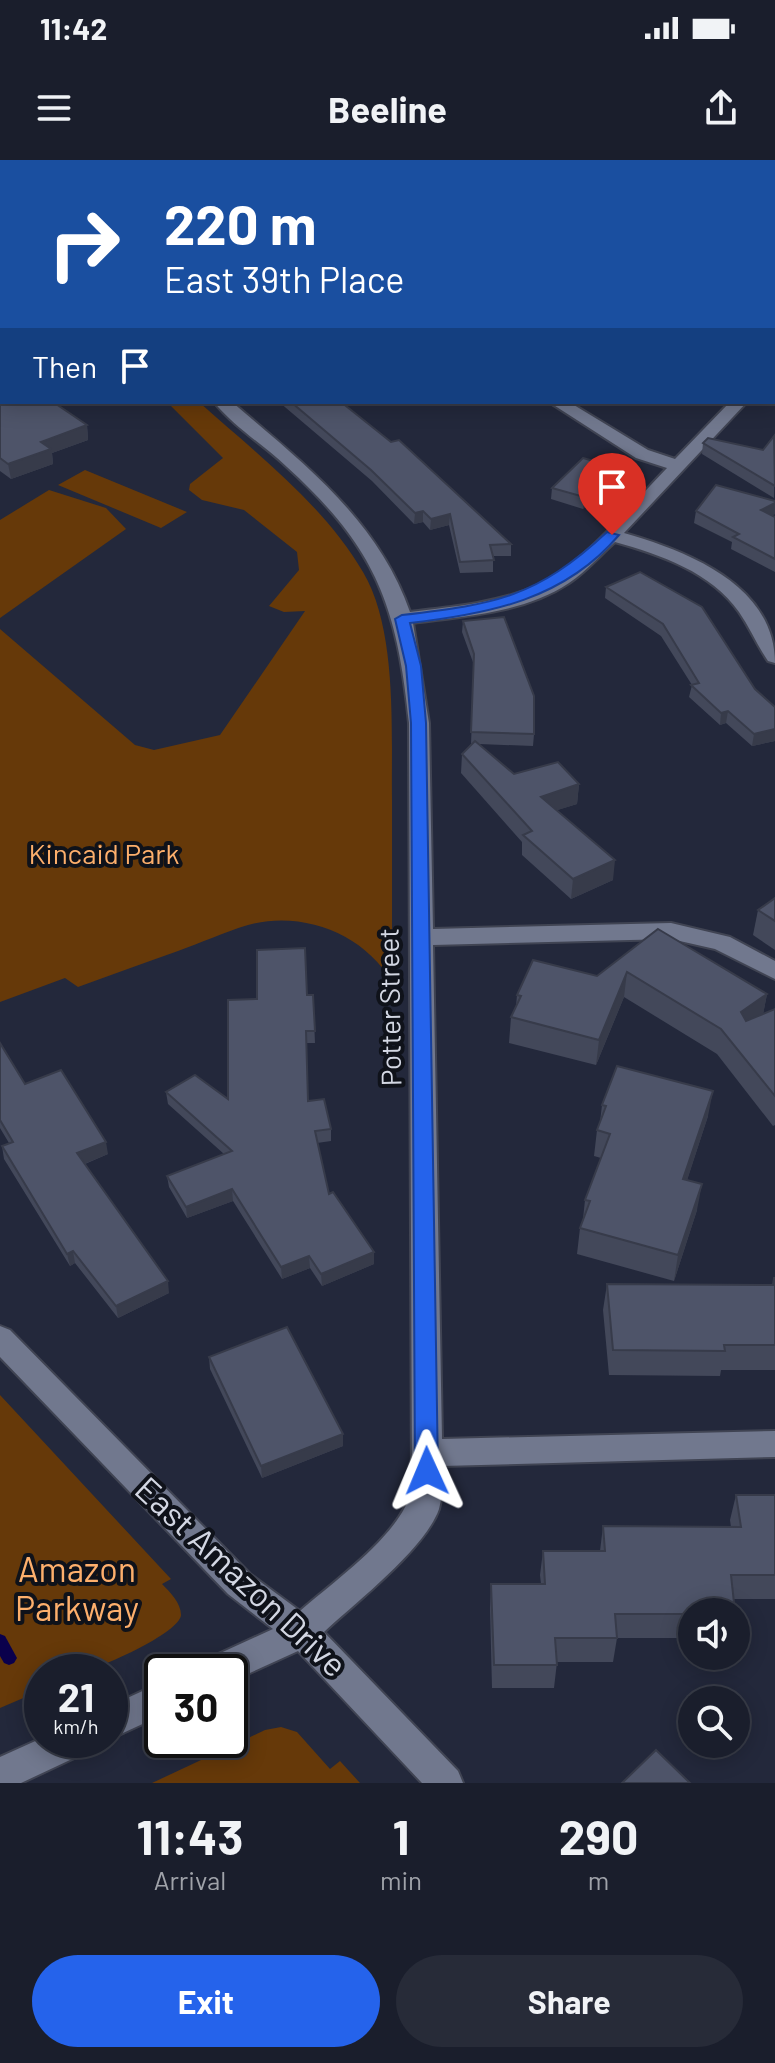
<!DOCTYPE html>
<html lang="en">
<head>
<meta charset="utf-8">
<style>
  body { margin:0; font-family:Barlow,sans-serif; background:#272b38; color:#f1f3f6; height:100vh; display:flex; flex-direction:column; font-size:30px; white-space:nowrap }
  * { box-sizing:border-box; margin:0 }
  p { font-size:26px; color:#9fa2a9 }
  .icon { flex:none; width:44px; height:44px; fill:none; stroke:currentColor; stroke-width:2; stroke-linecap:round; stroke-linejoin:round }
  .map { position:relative; height:1623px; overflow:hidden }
  .panel { display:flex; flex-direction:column; background:#1a1e2c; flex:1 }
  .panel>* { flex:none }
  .guide { position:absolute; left:0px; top:0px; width:776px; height:244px; box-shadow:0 4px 20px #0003,0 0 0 2px #383c48; background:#1a4fa0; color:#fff; overflow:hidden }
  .buttons { position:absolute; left:678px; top:1438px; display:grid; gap:16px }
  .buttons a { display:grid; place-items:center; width:72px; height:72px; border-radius:50%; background:#1a1e2c; box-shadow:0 4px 20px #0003,0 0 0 2px #383c48; font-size:40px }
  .speed { position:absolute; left:24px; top:1494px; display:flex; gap:16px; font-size:40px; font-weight:700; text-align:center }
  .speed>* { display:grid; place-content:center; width:104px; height:104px; border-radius:50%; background:#1a1e2c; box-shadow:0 4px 20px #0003,0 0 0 2px #383c48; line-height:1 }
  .speed small { font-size:20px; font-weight:400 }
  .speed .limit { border:4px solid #111; border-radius:12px; background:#fff; color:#111 }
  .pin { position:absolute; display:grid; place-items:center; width:68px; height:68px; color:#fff; margin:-82px -34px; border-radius:50% 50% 50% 0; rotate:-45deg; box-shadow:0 0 8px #0007 }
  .pin .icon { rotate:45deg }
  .me { position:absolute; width:88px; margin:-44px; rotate:359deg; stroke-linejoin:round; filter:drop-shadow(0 0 6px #0008) }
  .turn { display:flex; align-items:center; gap:28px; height:168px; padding:0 32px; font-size:36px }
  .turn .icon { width:104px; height:104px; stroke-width:2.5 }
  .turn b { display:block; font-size:56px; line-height:68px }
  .then { display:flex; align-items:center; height:76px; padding:0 32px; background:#0003; gap:16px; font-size:30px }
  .eta { display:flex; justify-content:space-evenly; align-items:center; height:136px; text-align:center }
  .eta b { font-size:48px; font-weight:700; line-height:56px }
  .action { display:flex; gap:16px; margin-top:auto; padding:16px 32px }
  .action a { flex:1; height:92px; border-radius:48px; background:#2563eb; color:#fff; font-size:32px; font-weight:700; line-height:92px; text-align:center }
  .action a+a { background:#272b38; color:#f1f3f6 }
  .status { display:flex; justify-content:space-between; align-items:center; height:56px; padding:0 40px; background:#1a1e2c; direction:ltr }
  .status svg { height:22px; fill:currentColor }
  header { display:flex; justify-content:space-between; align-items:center; height:104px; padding:0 32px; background:#1a1e2c; font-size:36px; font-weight:700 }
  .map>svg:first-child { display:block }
  .green { fill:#663909 }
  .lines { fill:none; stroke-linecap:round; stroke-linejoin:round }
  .stream { fill:#0a004c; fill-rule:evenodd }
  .minor-casing { stroke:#404453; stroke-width:4 }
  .minor { fill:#71788e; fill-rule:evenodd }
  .wall { fill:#43485a }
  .shaded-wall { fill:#373b4a }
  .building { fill:#4e5469; stroke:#373b4a; stroke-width:2 }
  .route { fill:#2563eb; stroke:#184099; stroke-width:2 }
  .labels { text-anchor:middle; stroke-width:8; stroke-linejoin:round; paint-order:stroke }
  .park-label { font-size:28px; fill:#fdaf6c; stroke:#0f121a }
  .street-label { font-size:28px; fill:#d3d7e3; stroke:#0f121a }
  .near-park-label { font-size:34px; fill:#fdaf6c; stroke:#0f121a }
  .near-street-label { font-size:34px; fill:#d3d7e3; stroke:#0f121a }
</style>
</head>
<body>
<div class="status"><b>11:42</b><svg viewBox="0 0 49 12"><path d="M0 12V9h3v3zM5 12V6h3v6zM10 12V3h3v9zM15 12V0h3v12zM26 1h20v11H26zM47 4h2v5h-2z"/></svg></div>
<header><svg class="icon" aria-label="menu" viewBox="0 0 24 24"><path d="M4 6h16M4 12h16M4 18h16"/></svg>Beeline<svg class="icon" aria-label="share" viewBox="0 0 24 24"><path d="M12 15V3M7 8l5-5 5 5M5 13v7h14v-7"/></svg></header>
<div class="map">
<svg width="775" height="1623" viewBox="0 0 775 1623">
  <rect width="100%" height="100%" fill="#23283b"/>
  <g class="green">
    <path d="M167,242H199C257,294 323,344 363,412C398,471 391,573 392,640C392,701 392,761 392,822C364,774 303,750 248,765C224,772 201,783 178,791C144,803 111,815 78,827L65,818L0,842V469L135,585L154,590L220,575L305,451L284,452L269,446L299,410L297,392L244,350L202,340L189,330L190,324L223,298Z"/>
    <path d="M85,310L187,352L161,368L58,325Z"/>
    <path d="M49,330L106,348L126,369L0,458V360Z"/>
    <path d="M0,1235L171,1419L162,1424C170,1432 181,1443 181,1455C180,1473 97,1510 80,1512C67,1513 54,1512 42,1512V1530L0,1548Z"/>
    <path d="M281,1567L297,1572L330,1609L340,1601L360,1623H152L265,1570Z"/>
  </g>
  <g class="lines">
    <path class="stream" d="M0,1474L5,1476L17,1498L14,1503L9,1505L4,1503L0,1496Z"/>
    <g class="minor-casing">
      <g id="minor">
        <path d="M149,0H164L166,2H151Z"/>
        <rect x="0" y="64" width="2" height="9"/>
        <path d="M775,234V244L768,242H774Z"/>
        <path d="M214,242H232C303,303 378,360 410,452C448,447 487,444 524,431C581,410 626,350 667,308L636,298L549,242H569L648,290L675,299L730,242H747L624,373C687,391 775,425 775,503L768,501C757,485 750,468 739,452C711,412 661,395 615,382C600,395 586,412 569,423C524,453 465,456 413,463L429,563L433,769L671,763L730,777L775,801V819L715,789L671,779L433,785L442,1279L775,1271V1297L442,1306C442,1320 443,1335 439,1349C425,1389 355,1443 324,1472L458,1611L463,1623H422L298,1491L230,1522V1512H198L203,1501L273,1469L228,1434L0,1197V1166L10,1170L250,1414L300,1451C334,1421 402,1374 412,1329L409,563C397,445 376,388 287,307C264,285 234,267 214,242Z"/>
        <path d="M162,1522V1555L110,1579V1546Z"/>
        <path d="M42,1578L92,1580L87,1592L21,1623H0V1597Z"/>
      </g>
    </g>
    <use href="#minor" class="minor"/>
  </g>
  <g class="wall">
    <path d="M239,0H551L547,2H243Z"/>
    <path d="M0,215L2,242L87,265L88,280L52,293L53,304L11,319L0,311Z"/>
    <path d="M279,242H341L511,384V396H493V412L460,413L449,365L430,370L423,362L414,364L372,321Z"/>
    <path d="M775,276L774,338L702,294L703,283L763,290Z"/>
    <path d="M615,307L614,318L583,349L551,339L552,328Z"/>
    <path d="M775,341V354L772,355L775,357V412L731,389L732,382L694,363L696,351Z"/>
    <path d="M640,412L755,529L775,547V581L752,586L726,563L720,565L689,537L692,525L661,476L605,438L606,427Z"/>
    <path d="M463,461L534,574L533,586L479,584L514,614L579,624L577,644L557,650L613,720L571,739L522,695V682L461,613L462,594L471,584L474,505L462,472Z"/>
    <path d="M775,738V790L753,775L758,750Z"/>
    <path d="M658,769L767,834L763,854L775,849V965L773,966L717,894L624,837L596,905L509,883L511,857L516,846L517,835L597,816Z"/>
    <path d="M307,835H313L315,883H306L308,941L331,969V981L317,983L329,1034L374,1104L322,1126L310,1108L282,1119L233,1041L187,1058L169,1027L167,1016L224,994L168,944L166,932L228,939Z"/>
    <path d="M0,883L25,924L108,994L85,1004L169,1133L118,1158L75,1103L70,1106L4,999L2,986L9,983L0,968Z"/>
    <path d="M602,945L708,956L687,1020L697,1050L674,1121L577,1094L580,1068L583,1059L585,1040L601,998L594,996L597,970L600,962Z"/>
    <path d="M775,1118V1210H721L720,1216L609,1215L603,1150L607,1124L772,1125Z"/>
    <path d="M209,1197L343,1274V1286L262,1318L210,1209Z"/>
    <path d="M736,1335H775V1439H734L692,1452V1478H617L613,1502H557L554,1528H492L490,1448L491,1424H541L540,1415L543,1391H600L603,1366L731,1367L730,1360Z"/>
  </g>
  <g class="shaded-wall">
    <path d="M533,0H551L547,2H529Z"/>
    <path d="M87,265L88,280L52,293L53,304L11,319L8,304L41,282Z"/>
    <path d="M615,307L614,318L583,349L584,337Z"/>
    <path d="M775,343V354L760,362L761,350Z"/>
    <path d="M423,351V362L414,364L415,353Z"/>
    <path d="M450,354L449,365L430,370L431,359Z"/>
    <path d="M728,551L726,563L720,565L721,553Z"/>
    <path d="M775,569V581L752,586L754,574Z"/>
    <path d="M579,624L577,644L539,656L541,637Z"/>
    <path d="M615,700L613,720L571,739L573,719Z"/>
    <path d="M627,812L624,837L596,905L599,880Z"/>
    <path d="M767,834L762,860L737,877L741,852Z"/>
    <path d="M713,931L708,956L679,1045L683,1019Z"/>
    <path d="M106,982L108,994L79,1006L77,993Z"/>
    <path d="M702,1024L697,1050L674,1121L678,1095Z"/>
    <path d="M232,1029L233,1041L187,1058L186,1047Z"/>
    <path d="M73,1091L75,1103L70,1106L67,1094Z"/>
    <path d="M374,1092V1104L322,1126L321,1114Z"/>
    <path d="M309,1096L310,1108L282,1119L281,1107Z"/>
    <path d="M168,1121L169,1133L118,1158L116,1146Z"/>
    <path d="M343,1274V1286L262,1318L261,1306Z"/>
  </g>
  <g class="building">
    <path d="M0,0H131L135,2H2V27L0,25Z"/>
    <path d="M258,0H533L529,2H262Z"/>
    <path d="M0,215L2,216V242H53L87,265L41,282L51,289L8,304L0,298Z"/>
    <path d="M291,242H341L391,282L399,280L511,384L490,385L494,400L460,402L450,354L431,359L423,351L415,353L371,310Z"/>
    <path d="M774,276L775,326L703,283L708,278L763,290Z"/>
    <path d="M583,298L615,307L584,337L552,328Z"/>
    <path d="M716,325L775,341V343L761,350L775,357V399L733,377L739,374L696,351Z"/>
    <path d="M640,412L702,447L755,529L775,547V569L754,574L728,551L721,553L691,525L699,523L663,464L606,427Z"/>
    <path d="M504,457L534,536V574L471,572L474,494L463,461Z"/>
    <path d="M475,581L514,614L558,602L579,624L541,637L615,700L573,719L523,675L532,671L462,594Z"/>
    <path d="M775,738V761L758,750Z"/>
    <path d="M658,769L767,834L741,852L746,861L775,849V936L721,869L627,812L599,880L511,857L521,836L517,835L533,800L597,816Z"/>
    <path d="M305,788L307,835H313L315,871H306L308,941L324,939L331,969L315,971L329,1034L333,1032L374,1092L321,1114L309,1096L281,1107L232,1029L186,1047L167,1016L232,991L166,932L195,915L228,939V840L257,839V790Z"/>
    <path d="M0,883L25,924L61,910L106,982L77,993L168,1121L116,1146L73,1091L67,1094L2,986L13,982L0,960Z"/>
    <path d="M617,906L713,931L683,1019L702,1024L678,1095L580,1068L590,1041L585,1040L610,974L597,970L606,946L602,945Z"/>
    <path d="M774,1118H775V1185H724L725,1191L613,1190L607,1124L773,1125Z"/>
    <path d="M287,1167L343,1274L261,1306L209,1197Z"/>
    <path d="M736,1335H775V1415H731L735,1452H692V1454H615L617,1478H555L557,1505H494L491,1424H545L543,1391H605L603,1366L741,1367Z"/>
    <path d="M656,1590L690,1623H622Z"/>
  </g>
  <path class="route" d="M607,372L619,375C565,439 490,454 410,463L421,506L426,563L438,1311L435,1318L427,1321L418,1318L415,1311L411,563L406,506L395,459L402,455C496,444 536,438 607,372Z"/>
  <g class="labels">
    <g class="park-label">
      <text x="104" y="704">Kincaid Park</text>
    </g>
    <g class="street-label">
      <text transform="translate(390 847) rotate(-91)" y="10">Potter Street</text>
    </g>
    <g class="near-park-label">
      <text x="77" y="1422">Amazon<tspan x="77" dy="39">Parkway</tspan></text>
    </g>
    <g class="near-street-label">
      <text transform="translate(241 1417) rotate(43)" y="12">East Amazon Drive</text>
    </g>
  </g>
</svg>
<div class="buttons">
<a><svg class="icon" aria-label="sound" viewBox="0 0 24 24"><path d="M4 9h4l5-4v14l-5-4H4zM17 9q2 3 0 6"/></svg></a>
<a><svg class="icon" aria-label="search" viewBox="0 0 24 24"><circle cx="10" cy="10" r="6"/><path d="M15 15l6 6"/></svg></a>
</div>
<div class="speed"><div>21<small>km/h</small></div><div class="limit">30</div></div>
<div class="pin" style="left:612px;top:375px;background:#d93025"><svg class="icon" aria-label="arrive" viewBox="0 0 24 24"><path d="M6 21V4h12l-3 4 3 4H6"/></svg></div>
<svg class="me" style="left:427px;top:1311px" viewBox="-20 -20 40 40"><path d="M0-17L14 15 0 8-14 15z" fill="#2563eb" stroke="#fff" stroke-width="4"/></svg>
<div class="guide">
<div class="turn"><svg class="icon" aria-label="right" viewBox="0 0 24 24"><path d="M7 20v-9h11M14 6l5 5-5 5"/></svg><div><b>220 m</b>East 39th Place</div></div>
<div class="then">Then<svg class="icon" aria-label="arrive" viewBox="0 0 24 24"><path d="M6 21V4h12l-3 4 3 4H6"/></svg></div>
</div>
</div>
<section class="panel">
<div class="eta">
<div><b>11:43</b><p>Arrival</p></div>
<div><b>1</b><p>min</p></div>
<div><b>290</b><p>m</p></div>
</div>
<div class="action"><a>Exit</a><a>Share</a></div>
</section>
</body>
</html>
